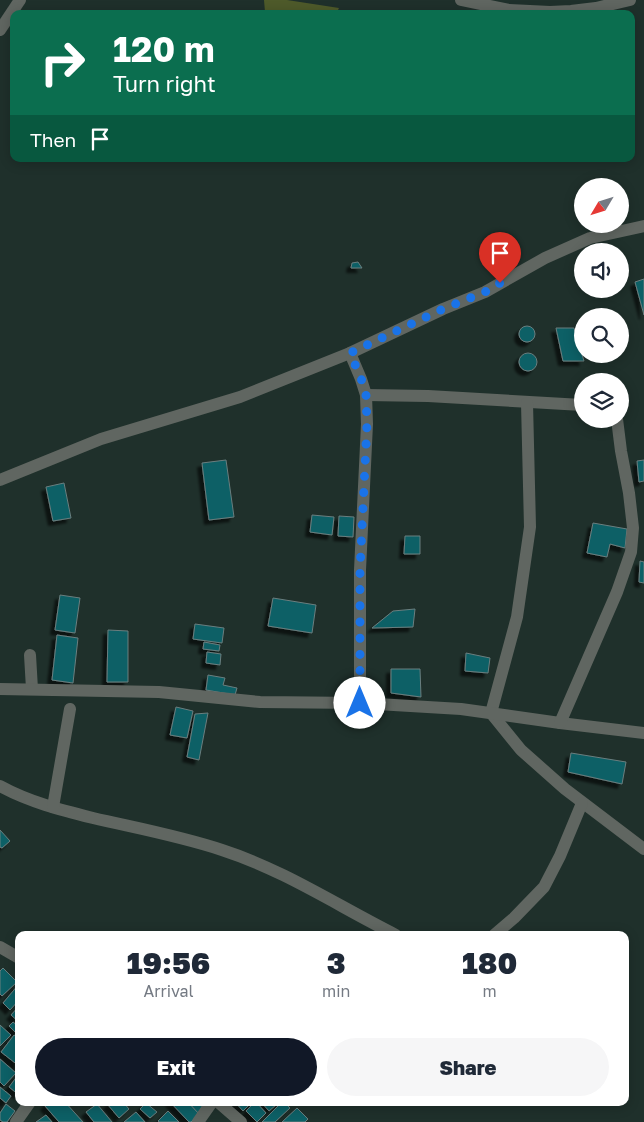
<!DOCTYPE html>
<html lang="en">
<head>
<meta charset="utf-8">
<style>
  body { margin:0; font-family:"Golos Text",sans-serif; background:#f6f6f7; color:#1f2937; height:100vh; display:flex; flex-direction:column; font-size:19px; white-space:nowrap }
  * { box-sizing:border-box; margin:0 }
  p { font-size:16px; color:#747a83 }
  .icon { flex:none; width:28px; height:28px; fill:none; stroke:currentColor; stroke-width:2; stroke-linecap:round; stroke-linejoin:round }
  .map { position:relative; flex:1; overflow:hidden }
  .panel { position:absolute; left:15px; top:931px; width:614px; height:175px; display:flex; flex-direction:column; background:#fff; border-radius:10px; box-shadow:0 2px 12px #0003 }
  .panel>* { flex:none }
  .guide { position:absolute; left:10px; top:10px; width:625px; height:152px; border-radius:10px; box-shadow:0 2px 12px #0003; background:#0b6e4f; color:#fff; overflow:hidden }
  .needle { width:32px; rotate:232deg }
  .fabs { position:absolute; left:574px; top:178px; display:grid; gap:10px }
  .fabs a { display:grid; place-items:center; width:55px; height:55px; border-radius:50%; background:#fff; box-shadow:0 2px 12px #0003; font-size:25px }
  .pin { position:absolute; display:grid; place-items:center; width:42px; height:42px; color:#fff; margin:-51px -21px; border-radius:50% 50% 50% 0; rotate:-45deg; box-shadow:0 0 5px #0007 }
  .pin .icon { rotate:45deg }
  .me { position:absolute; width:55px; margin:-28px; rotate:0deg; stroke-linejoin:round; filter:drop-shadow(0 0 4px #0008) }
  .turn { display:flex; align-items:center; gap:18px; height:105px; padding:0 20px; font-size:22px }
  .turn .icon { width:65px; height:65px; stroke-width:2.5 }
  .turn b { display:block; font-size:35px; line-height:42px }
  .then { display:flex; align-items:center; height:48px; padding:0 20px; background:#0003; gap:10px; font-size:19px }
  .eta { display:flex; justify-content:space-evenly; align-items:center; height:85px; text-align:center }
  .eta b { font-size:30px; font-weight:800; line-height:35px }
  .action { display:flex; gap:10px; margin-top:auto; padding:10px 20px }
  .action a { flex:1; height:58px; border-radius:30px; background:#111827; color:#fff; font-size:20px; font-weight:800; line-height:58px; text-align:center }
  .action a+a { background:#f6f6f7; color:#1f2937 }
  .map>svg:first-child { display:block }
  .forest { fill:#4e5a2a }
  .building { fill:#0d6166; stroke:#6a7e7f; filter:url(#shadow) }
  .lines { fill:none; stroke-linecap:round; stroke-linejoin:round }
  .minor { stroke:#606661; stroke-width:12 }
  .route { stroke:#1a73e8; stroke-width:9; stroke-dasharray:0 16.2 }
</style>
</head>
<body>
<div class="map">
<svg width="644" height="1122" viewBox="0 0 644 1122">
  <defs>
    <filter id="shadow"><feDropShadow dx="-4.5" dy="4.5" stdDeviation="1" flood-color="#0009"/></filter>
  </defs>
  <rect width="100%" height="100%" fill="#1f302b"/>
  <path class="forest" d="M264,0H287L339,8L336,14H263L265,12Z"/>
  <g class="building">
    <path d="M358,262L362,268H351L352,263Z"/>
    <path d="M644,279V315L635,282Z"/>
    <circle cx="527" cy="334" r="8"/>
    <path d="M556,328H574L584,361H563Z"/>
    <circle cx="528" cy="362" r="9"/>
    <path d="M226,460L234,517L209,520L202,463Z"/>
    <path d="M644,460V481L639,482L637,461Z"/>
    <path d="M64,483L71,518L53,521L46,487Z"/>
    <path d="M312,515L334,517L332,535L310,532Z"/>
    <path d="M339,516L354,517L353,537L338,536Z"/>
    <path d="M593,523L627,529L625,548L610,544L607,557L587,553Z"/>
    <path d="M405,536H420V554H404Z"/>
    <path d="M640,561L644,562V583L639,582Z"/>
    <path d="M60,595L80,598L75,633L55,630Z"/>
    <path d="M273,598L316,605L312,633L268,626Z"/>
    <path d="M415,609L413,627L372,628L393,611Z"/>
    <path d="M195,624L224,628L222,643L193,639Z"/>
    <path d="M108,630L128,631V682H107Z"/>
    <path d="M57,635L78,638L73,683L52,680Z"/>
    <path d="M204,642L220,645L219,651L203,649Z"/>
    <path d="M207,652L221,654L220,665L206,663Z"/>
    <path d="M466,653L490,658L488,673L465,671Z"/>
    <path d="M391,669H420L421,697L391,693Z"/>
    <path d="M208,675L225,678L223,685L237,688L235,695L206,690Z"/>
    <path d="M176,707L193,711L187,738L170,735Z"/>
    <path d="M208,713L199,760L187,757L195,714Z"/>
    <path d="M571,753L626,762L622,784L568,772Z"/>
    <path d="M0,830L10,841L2,848L0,847Z"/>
    <path d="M3,968L17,982L2,996L0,994V971Z"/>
    <path d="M19,984V1000L10,1010L3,1003Z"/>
    <path d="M19,1006V1022L11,1015Z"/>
    <path d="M13,1022L19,1027V1036L9,1026Z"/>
    <path d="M0,1025L11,1035L0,1046Z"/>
    <path d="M14,1035L19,1039V1066L1,1052Z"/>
    <path d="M0,1059L16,1073L4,1086L0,1082Z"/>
    <path d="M18,1075H19V1095L9,1087Z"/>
    <path d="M0,1087L11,1096L6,1103L0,1098Z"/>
    <path d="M48,1102H65L83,1122H59L45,1106Z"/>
    <path d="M111,1102H123L129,1109L119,1118L108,1105Z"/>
    <path d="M170,1102H188L199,1114L191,1122H189Z"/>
    <path d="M188,1102H204L199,1114Z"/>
    <path d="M235,1102H252L243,1111Z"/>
    <path d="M255,1102H256L266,1113L257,1122L246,1111Z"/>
    <path d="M261,1102H274L276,1105L269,1111Z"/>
    <path d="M282,1102H284L290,1108L275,1122H262Z"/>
    <path d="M146,1103L157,1112L150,1118L140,1109Z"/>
    <path d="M6,1104L15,1111L7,1122H3L0,1120V1113Z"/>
    <path d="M97,1104L112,1122H94L86,1112Z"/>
    <path d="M297,1108L308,1119L305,1122H282Z"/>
    <path d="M168,1111L179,1122H159L158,1121Z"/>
    <path d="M136,1112L145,1122H124Z"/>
    <path d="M46,1115L52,1122H36Z"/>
  </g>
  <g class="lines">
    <g class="minor">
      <path d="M461,0L509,10L550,12L571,11L596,8L630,0"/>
      <path d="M0,30L20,0"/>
      <path d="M350,353L361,379L366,395L367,424L360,570V703"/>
      <path d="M366,395L428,396L582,405"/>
      <path d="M527,403L530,527L517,617L491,713L521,750L565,789L644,849"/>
      <path d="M0,480L101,439L240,397L350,353L443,309L485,292L545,258L590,238L644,226"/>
      <path d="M30,655L32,689"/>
      <path d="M0,689L159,692L260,702L360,703L461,709L560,723L644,733"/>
      <path d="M560,723L617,592L631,552L633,528L629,493L621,451L617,419"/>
      <path d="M0,786C29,802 61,810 93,818C136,828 180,836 222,850C284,870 338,906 396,935"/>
      <path d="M53,807L70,709"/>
      <path d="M494,935L514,918L544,887L560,856L582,803"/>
      <path d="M0,947L19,958"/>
      <path d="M218,1102L241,1122"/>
      <path d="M16,1122L30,1102"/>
      <path d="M198,1122L212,1102"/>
    </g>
  </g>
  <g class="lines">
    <path class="route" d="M360,703V570L367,424L366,395L361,378L350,353L443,309L485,292L500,283"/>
  </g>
</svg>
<div class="fabs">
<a><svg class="needle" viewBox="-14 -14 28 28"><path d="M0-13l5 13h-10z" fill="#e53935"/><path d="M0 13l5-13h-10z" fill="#747a83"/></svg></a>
<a><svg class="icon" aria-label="sound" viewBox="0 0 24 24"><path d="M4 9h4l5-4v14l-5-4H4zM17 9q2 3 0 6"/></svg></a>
<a><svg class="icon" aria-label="search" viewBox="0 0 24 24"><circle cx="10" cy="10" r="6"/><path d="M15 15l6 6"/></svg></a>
<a><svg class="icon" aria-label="layers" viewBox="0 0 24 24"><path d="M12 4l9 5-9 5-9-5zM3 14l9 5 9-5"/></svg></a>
</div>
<div class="pin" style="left:500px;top:283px;background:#d93025"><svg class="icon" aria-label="arrive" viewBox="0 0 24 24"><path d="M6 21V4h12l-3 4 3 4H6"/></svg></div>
<svg class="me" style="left:360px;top:703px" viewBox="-20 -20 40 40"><circle r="19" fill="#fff"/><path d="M0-13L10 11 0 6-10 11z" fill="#1a73e8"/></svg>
<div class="guide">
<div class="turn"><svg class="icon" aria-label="right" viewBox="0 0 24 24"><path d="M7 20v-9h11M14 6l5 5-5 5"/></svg><div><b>120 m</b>Turn right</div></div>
<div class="then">Then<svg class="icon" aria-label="arrive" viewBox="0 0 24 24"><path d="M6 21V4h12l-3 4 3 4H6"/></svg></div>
</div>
<section class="panel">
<div class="eta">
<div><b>19:56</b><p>Arrival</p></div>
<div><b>3</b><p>min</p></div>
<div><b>180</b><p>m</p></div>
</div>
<div class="action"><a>Exit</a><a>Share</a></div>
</section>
</div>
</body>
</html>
